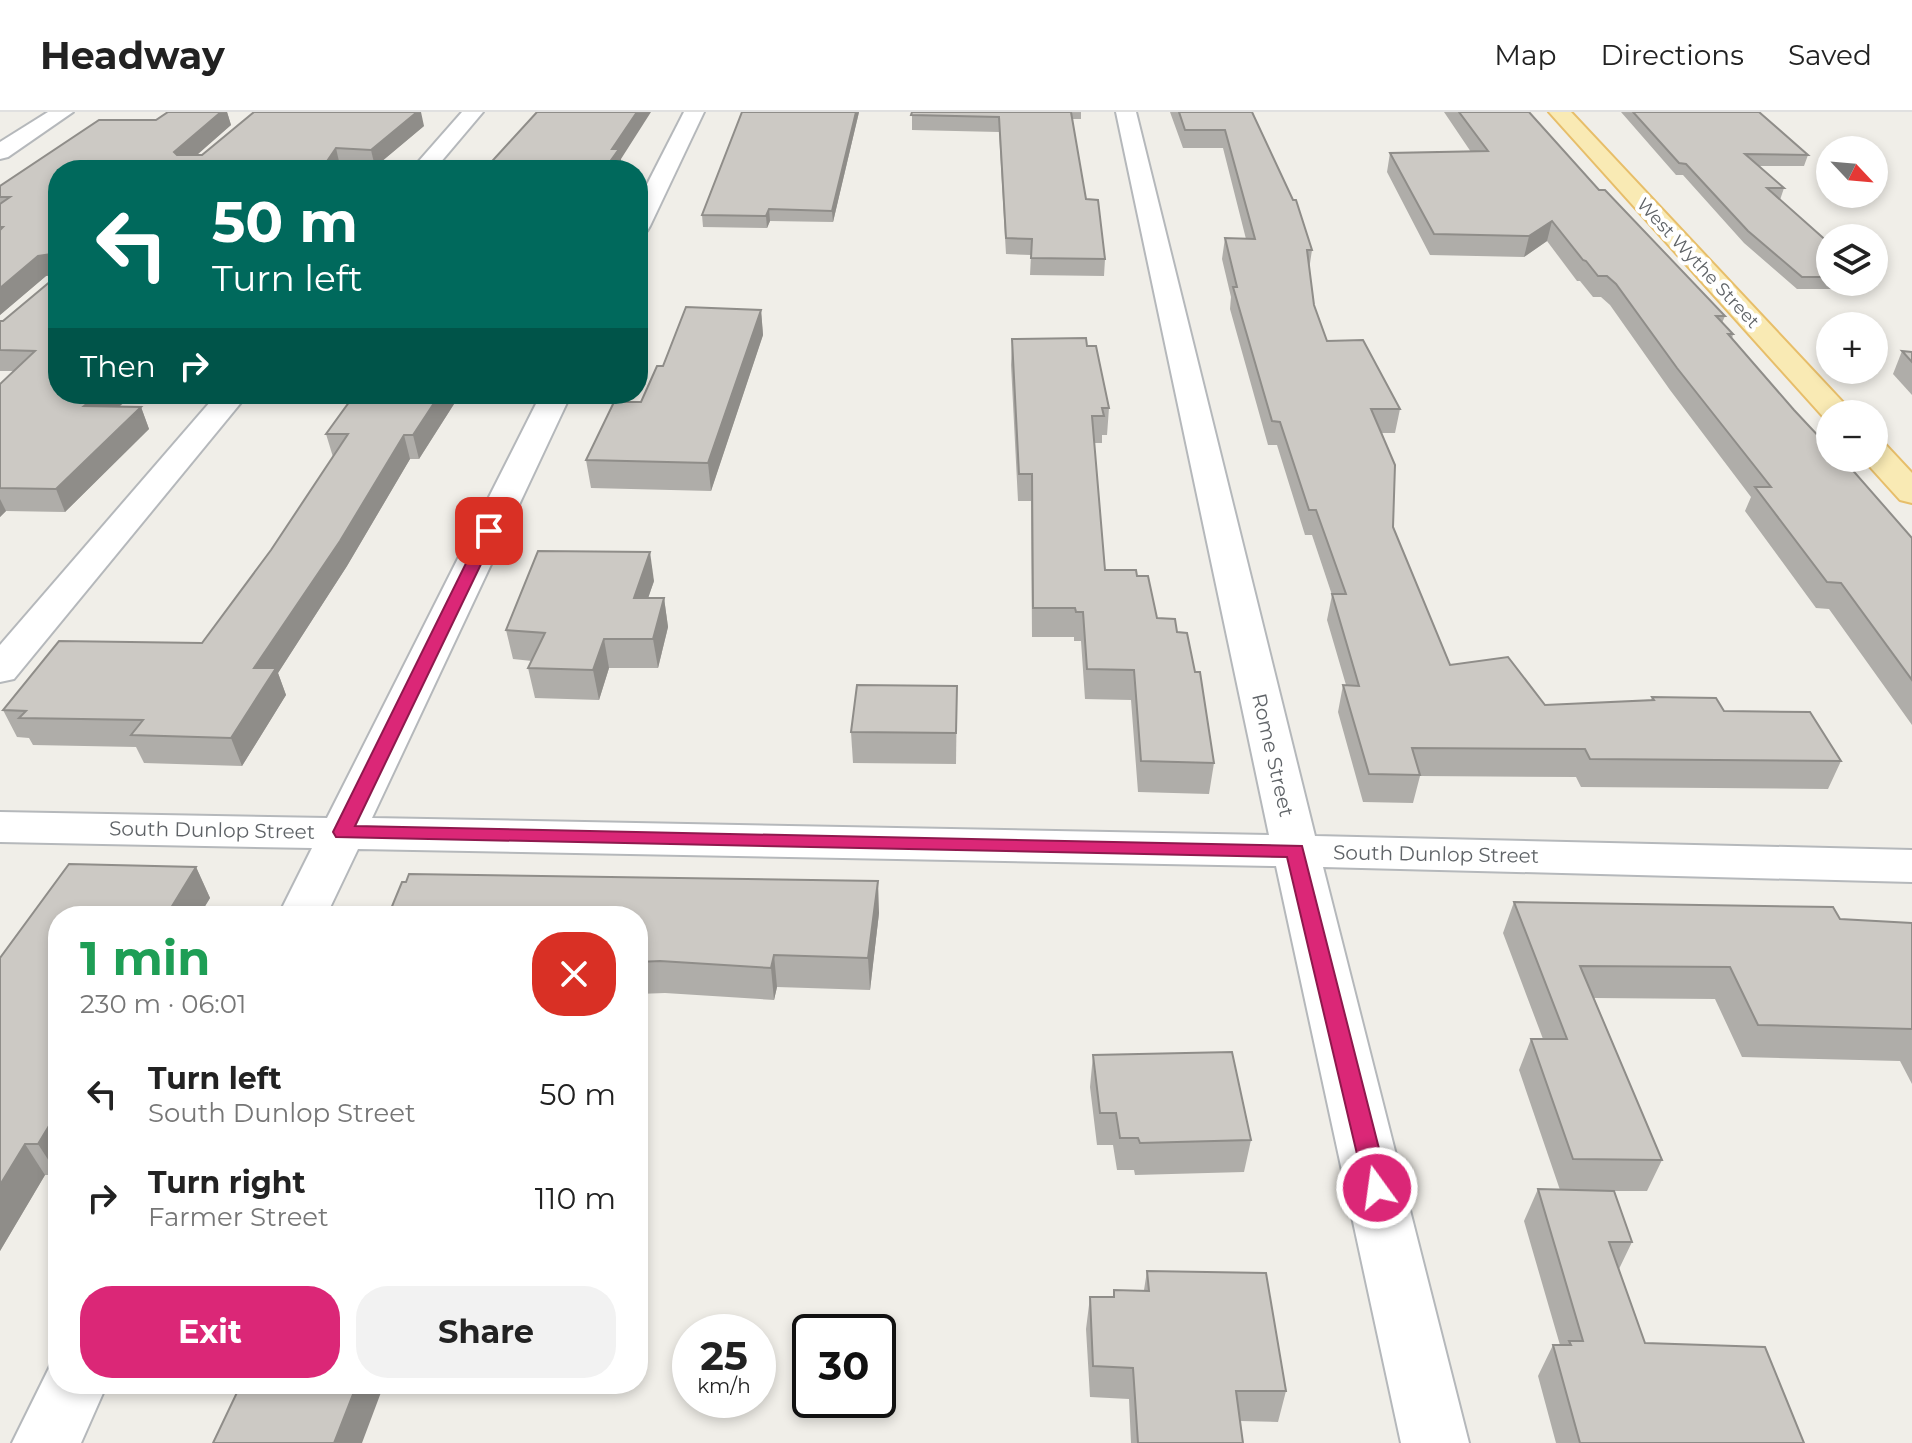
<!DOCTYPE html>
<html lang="en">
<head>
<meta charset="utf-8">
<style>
  body { margin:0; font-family:Montserrat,sans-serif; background:#f2f2f2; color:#222; height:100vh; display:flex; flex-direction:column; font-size:30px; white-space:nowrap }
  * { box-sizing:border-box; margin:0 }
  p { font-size:26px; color:#767676 }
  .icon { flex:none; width:44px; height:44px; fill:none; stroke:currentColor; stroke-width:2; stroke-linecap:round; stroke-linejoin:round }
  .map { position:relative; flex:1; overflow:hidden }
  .sheet { position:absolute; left:48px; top:794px; width:600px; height:488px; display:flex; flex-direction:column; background:#fff; border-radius:32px; box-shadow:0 4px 12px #0003 }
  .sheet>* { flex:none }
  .banner { position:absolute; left:48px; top:48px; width:600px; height:244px; border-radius:32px; box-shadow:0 4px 12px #0003; background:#00695c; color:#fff; overflow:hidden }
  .needle { width:52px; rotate:116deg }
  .fabs { position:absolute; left:1816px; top:24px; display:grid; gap:16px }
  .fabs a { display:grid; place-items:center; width:72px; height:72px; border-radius:50%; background:#fff; box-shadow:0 4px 12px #0003; font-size:40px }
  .speed { position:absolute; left:672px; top:1202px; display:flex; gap:16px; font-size:40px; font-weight:700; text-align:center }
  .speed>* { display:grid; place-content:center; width:104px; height:104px; border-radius:50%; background:#fff; box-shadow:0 4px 12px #0003; line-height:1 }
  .speed small { font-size:20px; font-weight:400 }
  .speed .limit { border:4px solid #111; border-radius:12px; background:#fff; color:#111 }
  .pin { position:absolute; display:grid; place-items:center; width:68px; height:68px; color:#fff; margin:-34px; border-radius:16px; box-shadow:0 4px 12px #0006 }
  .me { position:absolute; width:88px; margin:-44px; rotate:346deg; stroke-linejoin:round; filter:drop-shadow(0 0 6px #0008) }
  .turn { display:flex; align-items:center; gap:28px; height:168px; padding:0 32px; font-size:36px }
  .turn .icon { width:104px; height:104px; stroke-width:2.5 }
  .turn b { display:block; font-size:56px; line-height:68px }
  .then { display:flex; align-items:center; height:76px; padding:0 32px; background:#0003; gap:16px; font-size:30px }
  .round { display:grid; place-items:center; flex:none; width:84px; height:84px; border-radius:32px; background:#f2f2f2 }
  .headline { display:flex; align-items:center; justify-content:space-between; height:136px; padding:0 32px }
  h1 { font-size:48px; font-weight:700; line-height:60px; color:#1e9e55 }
  .primary-button { display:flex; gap:16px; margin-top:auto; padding:16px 32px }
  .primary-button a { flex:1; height:92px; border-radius:32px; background:#db2777; color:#fff; font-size:32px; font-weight:700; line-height:92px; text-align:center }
  .primary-button a+a { background:#f2f2f2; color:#222 }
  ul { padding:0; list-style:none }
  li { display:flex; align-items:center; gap:24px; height:104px; padding:0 32px }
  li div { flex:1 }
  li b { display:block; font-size:30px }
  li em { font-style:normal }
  header { display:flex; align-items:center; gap:48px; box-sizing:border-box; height:112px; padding:0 40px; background:#fff; border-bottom:2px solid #e0e0e0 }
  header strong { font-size:38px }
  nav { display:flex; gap:44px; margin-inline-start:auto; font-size:28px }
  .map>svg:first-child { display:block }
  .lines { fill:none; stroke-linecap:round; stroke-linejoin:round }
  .minor-casing { stroke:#b5b8bb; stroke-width:4 }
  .major-casing { stroke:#e7be6a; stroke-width:4 }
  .minor { fill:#fff; fill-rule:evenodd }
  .major { fill:#f9eab4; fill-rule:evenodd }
  .wall { fill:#afada9 }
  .shaded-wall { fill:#8f8d89 }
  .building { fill:#ccc9c4; stroke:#8f8d89; stroke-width:2 }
  .route { fill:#db2777; stroke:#8e194d; stroke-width:2 }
  .labels { text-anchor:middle; stroke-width:8; stroke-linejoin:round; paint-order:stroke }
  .far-street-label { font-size:18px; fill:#5f6367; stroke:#fff }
  .street-label { font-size:20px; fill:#5f6367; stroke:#fff }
</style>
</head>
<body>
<header>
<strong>Headway</strong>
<nav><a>Map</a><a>Directions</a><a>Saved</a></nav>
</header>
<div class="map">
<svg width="1912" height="1331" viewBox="0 0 1912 1331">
  <rect width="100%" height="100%" fill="#f0eee8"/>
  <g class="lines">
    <g class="minor-casing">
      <g id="minor">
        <path d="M48,0H73L8,45L0,47V30Z"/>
        <path d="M462,0H483L434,58H411Z"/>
        <path d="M684,0H704L650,114L647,119L638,121V90Z"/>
        <path d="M1116,0H1136L1315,724L1912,738V770L1323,755L1469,1331H1401L1276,754L358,737L326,804H278L312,736L0,730V700L327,706L541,282H571L372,706L1269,723Z"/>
        <path d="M217,282H248L14,567L0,570V533Z"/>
        <path d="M58,1248V1272H107L81,1331H12L52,1250Z"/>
      </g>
    </g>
    <g class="major-casing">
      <g id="major">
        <path d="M1549,0H1571L1854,302H1830V309H1827Z"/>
        <path d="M1874,330L1886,333L1912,361V391L1900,388L1862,346H1874Z"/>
      </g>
    </g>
    <use href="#minor" class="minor"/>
    <use href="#major" class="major"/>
  </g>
  <g class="wall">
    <path d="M168,0H227L231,13L196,43L424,14L375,55L340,54L337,58H58V282H134L119,295H141L149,317L65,400L6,399L0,405V272L14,259H0V209H3L52,168V163L46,164L0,203V74L156,8Z"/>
    <path d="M742,0H859L833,110L770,109L767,116L703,115L702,103Z"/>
    <path d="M912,0H1081V7H1072L1086,87L1105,147L1104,164L1030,163L1031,143L1006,142L999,20L912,18Z"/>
    <path d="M1170,0H1252L1312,138L1309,158L1314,193L1327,229L1400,297L1395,321H1382L1393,415L1450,553L1545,593L1651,588L1652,585L1724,599L1841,649L1828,677L1581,675L1576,665L1420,664L1413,691L1363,690L1338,600L1343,573H1346L1327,508L1332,483L1312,423H1305L1277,333H1268L1230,197L1231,185L1222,147L1225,126L1246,127L1223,36H1183Z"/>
    <path d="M1444,0H1529L1599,78L1725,204L1722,211L1733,222L1732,227L1794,298L1912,426V613L1829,497L1816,496L1745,399L1751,385L1670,278L1610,193L1601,185H1593L1580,169H1577L1547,129L1524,145L1430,143L1387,60L1390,41L1471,40Z"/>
    <path d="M1621,0H1759L1808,43L1804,54H1758L1784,76L1780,88L1830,132V170H1865L1862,177H1797L1744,131L1683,63H1676Z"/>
    <path d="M761,198L763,223L711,379L591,376L586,348L641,290L663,254Z"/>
    <path d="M1012,227L1087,234L1109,296L1107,323H1102V331H1094L1105,458L1137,464L1157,506L1177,520L1214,651L1209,682L1138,680L1131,588L1085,587L1081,529H1074V525H1032L1031,389H1018L1011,253Z"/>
    <path d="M1902,239L1912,240V283L1893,262Z"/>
    <path d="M355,282H480L475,291L454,292L419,347H410L347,454L278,561L286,583L242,654L144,651L136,635L33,633L29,626L17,625L3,598L202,531L271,438L333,345L326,322Z"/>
    <path d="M654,469L648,486H664L668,515L658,556H609L599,588L535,586L528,556L532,549L513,547L506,518Z"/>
    <path d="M957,574L956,652L853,651L851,620Z"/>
    <path d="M69,752L196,755L210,786L199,804H58V1063H45L0,1139V846Z"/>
    <path d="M1514,790L1912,811V972L1900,949L1742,945L1715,887L1594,886L1662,1048L1647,1079H1584L1632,1130L1619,1157L1645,1231L1804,1331H1556L1538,1264L1553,1233H1560L1524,1109L1538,1077L1560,1078L1519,958L1531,927H1543L1503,821Z"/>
    <path d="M879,801L870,878L777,875L774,888L665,881L638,882V804Z"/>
    <path d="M1093,943L1251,1028L1244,1060L1135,1063L1134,1058H1117L1113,1033H1097L1090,975Z"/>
    <path d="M1147,1159L1286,1279L1278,1310L1240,1309L1243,1331H1131L1129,1287L1090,1285L1086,1217L1090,1185H1113L1114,1178H1144Z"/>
    <path d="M241,1272H517L516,1274L503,1273L501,1281L383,1275Z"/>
  </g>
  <g class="shaded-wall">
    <path d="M221,0H227L231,13L180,58L174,40Z"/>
    <path d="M417,0H421L424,14L375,55L371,38Z"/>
    <path d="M637,0H651L621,47L622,56L621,58H604L612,37Z"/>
    <path d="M856,0H859L833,110L832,99Z"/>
    <path d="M336,36L340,54L337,58H321Z"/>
    <path d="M769,97L770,109L767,116L766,104Z"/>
    <path d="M1552,109L1547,129L1524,145L1529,124Z"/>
    <path d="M52,142L58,162L46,164L0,203V176L38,144Z"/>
    <path d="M761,198L763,223L711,379L708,351Z"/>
    <path d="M99,282H134L93,316L84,294Z"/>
    <path d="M440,282H452L454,292L419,347L413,323Z"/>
    <path d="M473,282H480L475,291Z"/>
    <path d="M141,295L149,317L65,400L56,377Z"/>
    <path d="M404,323L410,347L347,454L278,561L286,583L242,654L231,626L254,556Z"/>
    <path d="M0,387L6,399L0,405Z"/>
    <path d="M650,440L654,469L638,515L634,486Z"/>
    <path d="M664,486L668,515L658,556L653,527Z"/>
    <path d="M604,527L609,556L599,588L593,558Z"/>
    <path d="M196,755L210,786L199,804H166Z"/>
    <path d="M878,769L879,801L870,878L868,846Z"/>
    <path d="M774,843L777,875L774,888L771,856Z"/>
    <path d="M58,999V1063L38,1032Z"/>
    <path d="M25,1032L45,1063L0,1139V1073Z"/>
    <path d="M357,1272H382L383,1275L362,1331H334Z"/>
    <path d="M498,1272H503L501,1281Z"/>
  </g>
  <g class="building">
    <path d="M168,0H221L174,40L177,43H202L254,0H417L371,38L336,36L321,58H58V282H99L84,294L141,295L56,377L0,376V272L35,239L0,238V209H3L52,168V142L38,144L0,176V118L3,115H0V92L10,85H0V74L99,8H156Z"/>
    <path d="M537,0H637L612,37H619L604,58H484Z"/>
    <path d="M742,0H856L832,99L769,97L766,104L702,103Z"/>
    <path d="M912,0H1071L1086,87L1098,88L1105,147L1031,146L1032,127L1006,126L999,5L911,3Z"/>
    <path d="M1179,0H1252L1293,88H1296L1312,138H1307L1314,193L1327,229L1363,228L1400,297H1371L1395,353L1393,415L1450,553L1508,545L1545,593L1654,588L1652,585L1716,586L1724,599L1810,600L1841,649L1590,647L1585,637L1412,636L1420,663L1369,662L1343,573L1359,574L1332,482H1346L1316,398H1309L1280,310L1272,309L1233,175H1237L1225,126L1255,127L1225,18H1185Z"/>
    <path d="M1459,0H1529L1599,78H1605L1725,204H1716L1733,222H1728L1794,298L1823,329H1827L1830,332V346H1842L1912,426V568L1841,471L1827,470L1755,375H1771L1677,256L1616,172L1607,164H1598L1586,149L1583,148L1552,109L1529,124L1434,122L1390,41L1488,39Z"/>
    <path d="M1633,0H1759L1808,43L1745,42L1784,76H1767L1830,132V165H1802L1748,119L1686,52L1679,51Z"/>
    <path d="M686,195L761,198L708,351L586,348L614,290H641L657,254H663Z"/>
    <path d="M1086,226L1087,234H1096L1109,296H1102L1104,304H1092L1105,458H1136L1137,464H1148L1157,506L1175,507L1177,520L1187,521L1195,560H1200L1214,651L1141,649L1134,558L1087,557L1083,500H1076L1075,496H1033L1032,362H1019L1012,227Z"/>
    <path d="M1902,239L1912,240V250Z"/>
    <path d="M355,282H440L413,323H404L340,429L254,556H276L231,626L131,623L143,608L19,606L26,599L3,598L59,529L202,531L271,438L348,322H326Z"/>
    <path d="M538,439L650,440L634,486H664L653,527H604L593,558L528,556L545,521L506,518Z"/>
    <path d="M857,573L957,574L956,621L851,620Z"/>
    <path d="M69,752L196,755L166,804H58V999L38,1032H25L0,1073V846Z"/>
    <path d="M409,762L878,769L868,846L774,843L771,856L660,849L638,850V804H388L402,770H406Z"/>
    <path d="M1514,790L1833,795L1840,807L1912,811V917L1758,913L1730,855L1580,854L1662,1048L1573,1047L1531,927H1567Z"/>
    <path d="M1232,940L1251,1028L1140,1031L1138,1026H1120L1116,1001H1100L1093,943Z"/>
    <path d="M1538,1077L1614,1079L1632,1130H1609L1645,1231L1765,1235L1804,1331H1580L1553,1233H1571L1569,1229H1583Z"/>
    <path d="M1147,1159L1266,1161L1286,1279H1236L1243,1331H1138L1133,1256L1093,1254L1090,1185H1114V1178L1149,1179Z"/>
    <path d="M241,1272H357L334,1331H213Z"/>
  </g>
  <path class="route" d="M489,415L497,419L355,714L1302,734L1389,1076L1385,1084L1377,1087L1368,1084L1365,1076L1287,745L336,725L333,720L482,419Z"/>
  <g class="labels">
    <g class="far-street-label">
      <text transform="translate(1698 151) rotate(47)" y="6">West Wythe Street</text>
    </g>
    <g class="street-label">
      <text transform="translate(1273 643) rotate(77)" y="7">Rome Street</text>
      <text transform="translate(212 718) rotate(1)" y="7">South Dunlop Street</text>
      <text transform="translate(1436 742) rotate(1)" y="7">South Dunlop Street</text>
    </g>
  </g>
</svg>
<div class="fabs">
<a><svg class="needle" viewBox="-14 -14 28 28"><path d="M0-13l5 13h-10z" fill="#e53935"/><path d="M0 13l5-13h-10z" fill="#767676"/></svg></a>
<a><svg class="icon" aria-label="layers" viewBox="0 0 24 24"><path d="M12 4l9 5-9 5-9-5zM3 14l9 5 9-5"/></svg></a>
<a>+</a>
<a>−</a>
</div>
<div class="speed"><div>25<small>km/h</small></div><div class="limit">30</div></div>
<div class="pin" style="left:489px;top:419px;background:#d93025"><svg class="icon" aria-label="arrive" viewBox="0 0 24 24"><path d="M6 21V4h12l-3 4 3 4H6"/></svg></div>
<svg class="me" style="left:1377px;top:1076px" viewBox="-20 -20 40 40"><circle r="17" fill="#db2777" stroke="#fff" stroke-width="3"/><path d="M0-11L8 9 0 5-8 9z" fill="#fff"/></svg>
<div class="banner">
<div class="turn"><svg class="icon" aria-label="left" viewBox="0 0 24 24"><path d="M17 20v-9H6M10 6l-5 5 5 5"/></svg><div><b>50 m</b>Turn left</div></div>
<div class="then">Then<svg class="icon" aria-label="right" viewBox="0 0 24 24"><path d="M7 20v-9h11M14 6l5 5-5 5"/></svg></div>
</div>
<section class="sheet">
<div class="headline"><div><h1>1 min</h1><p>230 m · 06:01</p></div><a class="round" style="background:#d93025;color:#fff"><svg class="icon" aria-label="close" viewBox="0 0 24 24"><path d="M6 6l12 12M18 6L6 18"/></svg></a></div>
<ul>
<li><svg class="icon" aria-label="left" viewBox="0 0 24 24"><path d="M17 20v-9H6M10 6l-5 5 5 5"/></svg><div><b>Turn left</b><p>South Dunlop Street</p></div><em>50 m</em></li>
<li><svg class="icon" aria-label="right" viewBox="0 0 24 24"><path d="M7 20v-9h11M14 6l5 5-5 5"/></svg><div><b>Turn right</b><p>Farmer Street</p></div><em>110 m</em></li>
</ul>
<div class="primary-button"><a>Exit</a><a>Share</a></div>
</section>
</div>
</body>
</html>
